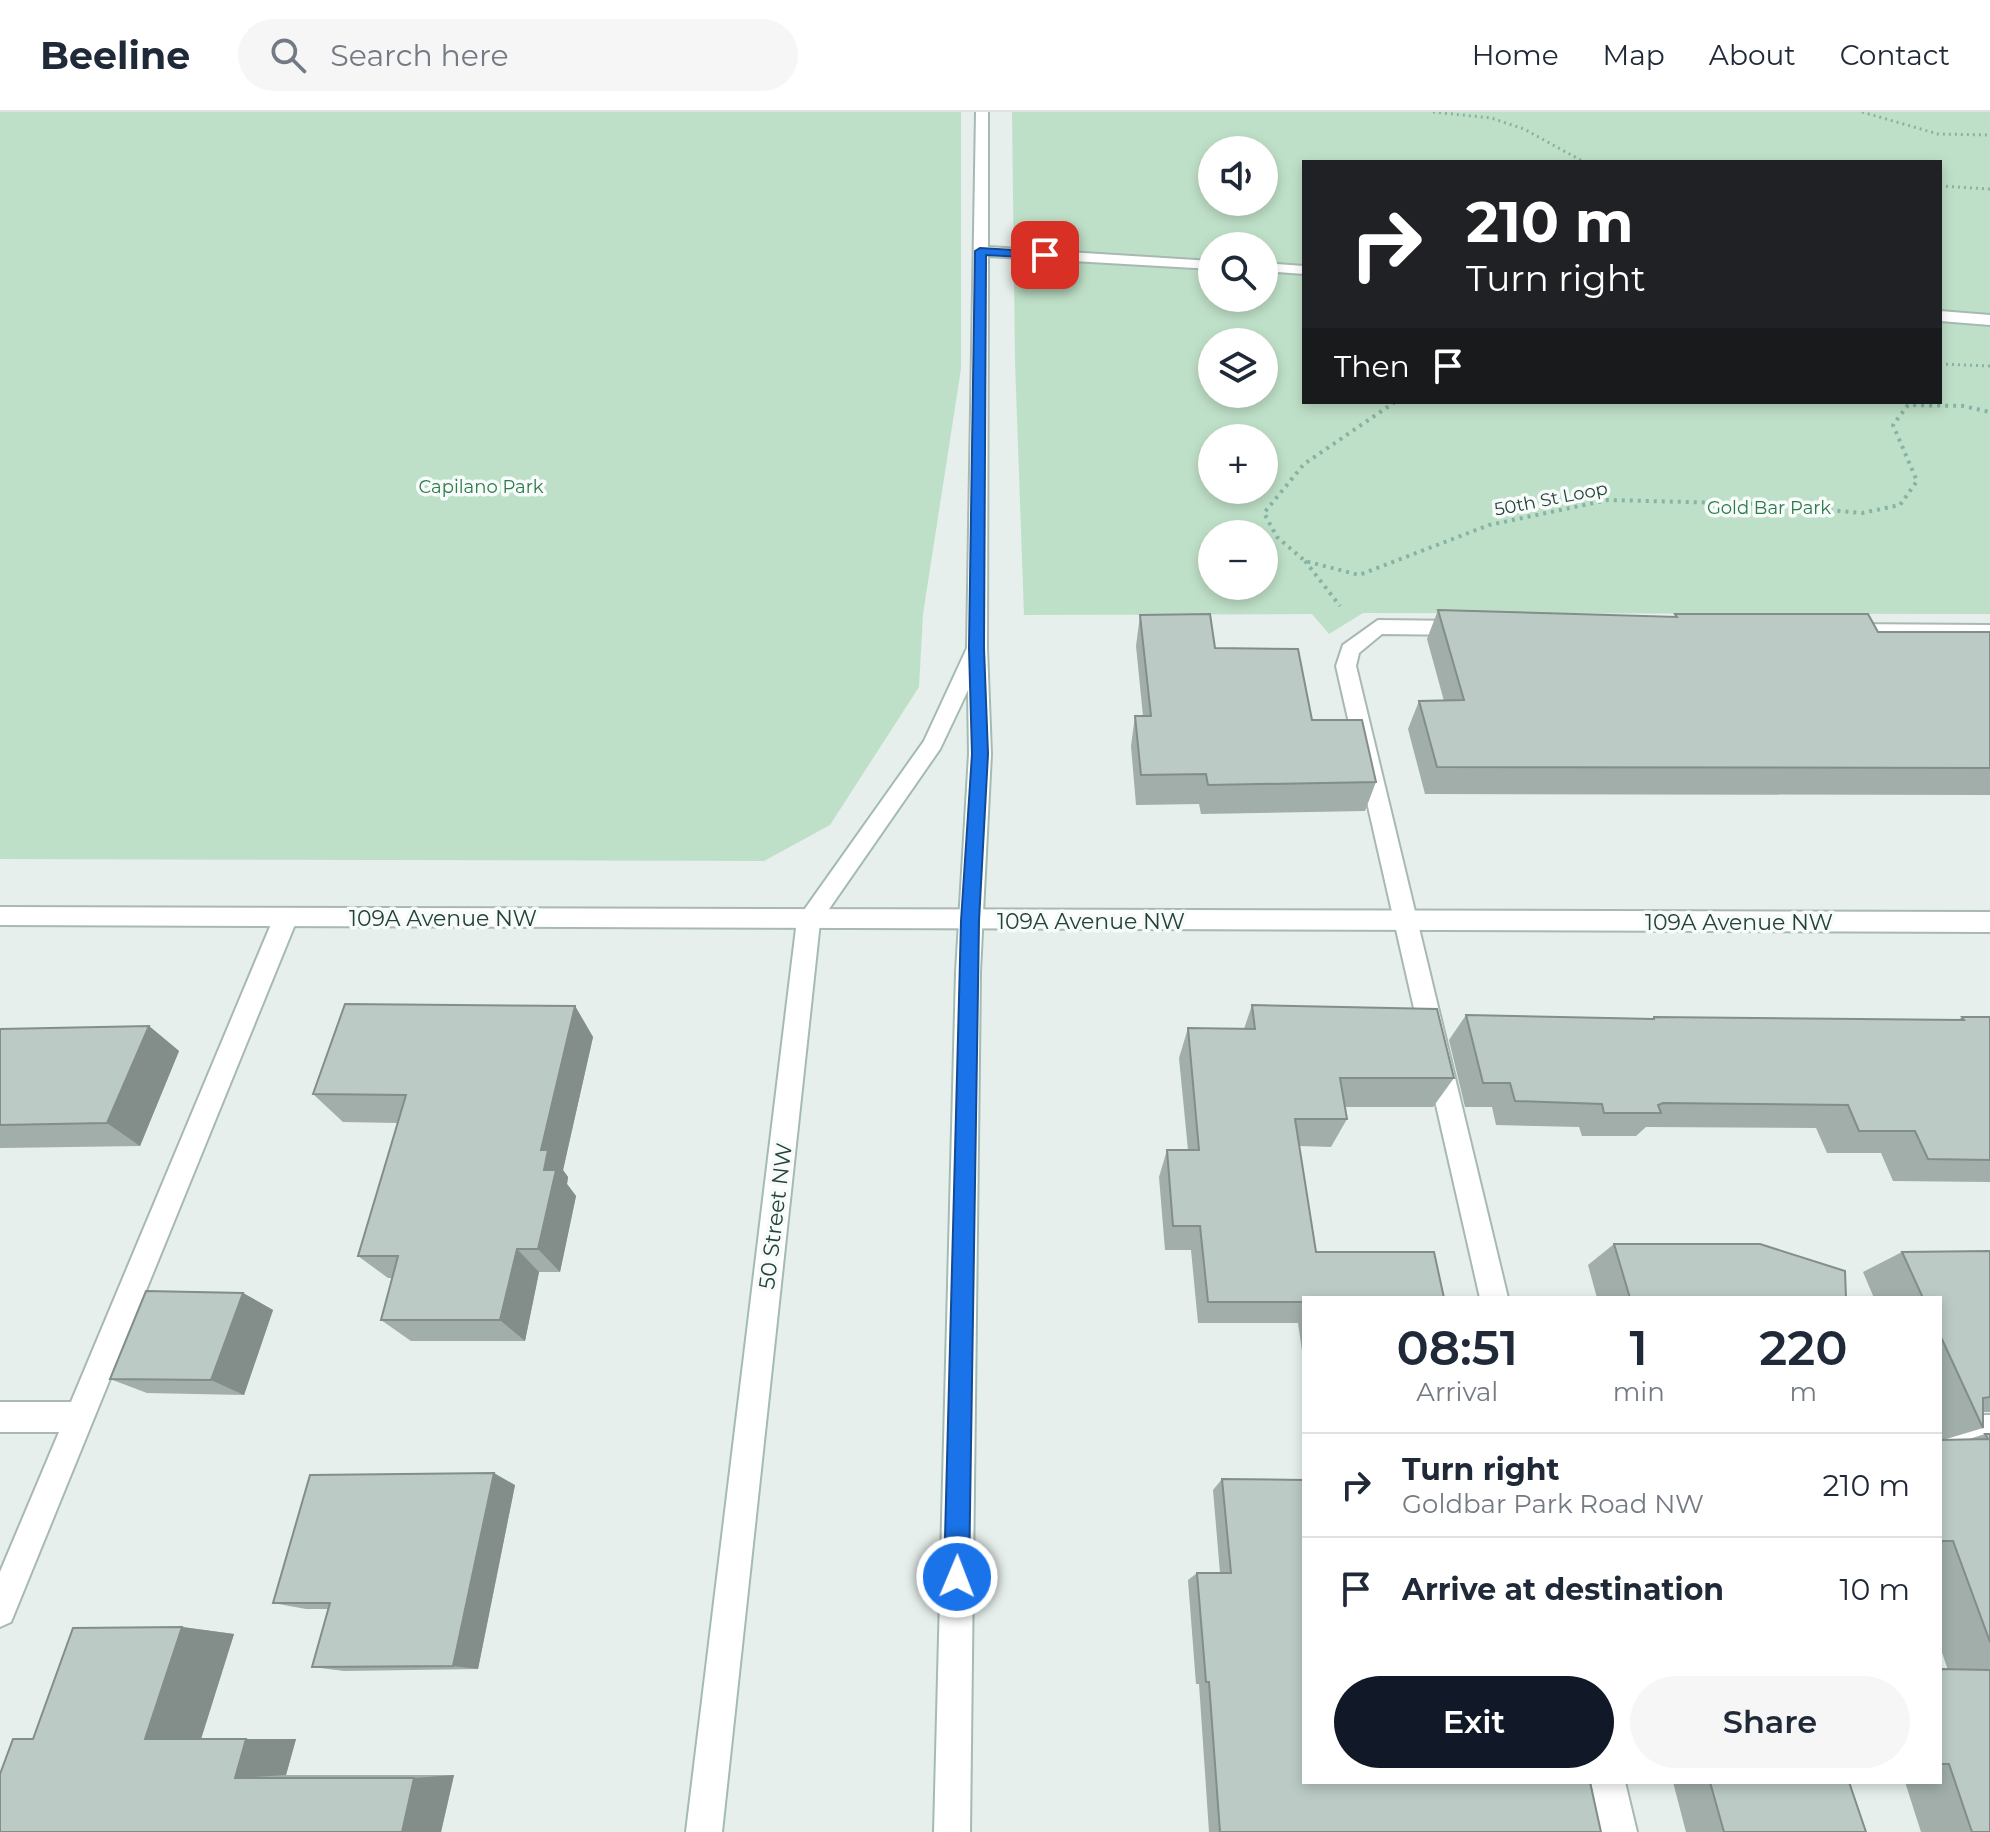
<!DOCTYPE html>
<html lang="en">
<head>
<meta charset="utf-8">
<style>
  body { margin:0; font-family:Montserrat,sans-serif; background:#f6f6f7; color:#1f2937; height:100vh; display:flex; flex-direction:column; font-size:30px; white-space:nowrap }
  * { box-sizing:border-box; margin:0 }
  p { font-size:26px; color:#747a83 }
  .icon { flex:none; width:44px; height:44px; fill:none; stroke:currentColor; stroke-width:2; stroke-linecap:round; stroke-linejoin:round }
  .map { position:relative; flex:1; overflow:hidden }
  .panel { position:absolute; left:1302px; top:1184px; width:640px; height:488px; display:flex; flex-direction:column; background:#fff; border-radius:0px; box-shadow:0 4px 12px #0003 }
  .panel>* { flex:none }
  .banner { position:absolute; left:1302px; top:48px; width:640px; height:244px; border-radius:0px; box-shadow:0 4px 12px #0003; background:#202124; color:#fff; overflow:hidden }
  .controls { position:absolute; left:1198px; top:24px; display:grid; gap:16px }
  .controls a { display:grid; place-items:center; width:80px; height:80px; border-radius:50%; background:#fff; box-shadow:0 4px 12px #0003; font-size:40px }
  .pin { position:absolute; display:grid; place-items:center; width:68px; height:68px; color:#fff; margin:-34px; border-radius:16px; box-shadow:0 4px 12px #0006 }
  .me { position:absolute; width:88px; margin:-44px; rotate:1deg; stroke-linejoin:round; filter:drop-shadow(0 0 6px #0008) }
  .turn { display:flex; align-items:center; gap:28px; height:168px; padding:0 32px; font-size:36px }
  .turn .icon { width:104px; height:104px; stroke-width:2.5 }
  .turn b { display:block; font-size:56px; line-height:68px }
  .then { display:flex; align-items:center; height:76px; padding:0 32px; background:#0003; gap:16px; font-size:30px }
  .eta { display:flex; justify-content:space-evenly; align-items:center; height:136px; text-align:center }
  .eta b { font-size:48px; font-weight:600; line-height:56px }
  .primary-button { display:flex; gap:16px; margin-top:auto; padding:16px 32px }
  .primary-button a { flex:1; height:92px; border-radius:48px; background:#111827; color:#fff; font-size:32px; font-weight:600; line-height:92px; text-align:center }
  .primary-button a+a { background:#f6f6f7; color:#1f2937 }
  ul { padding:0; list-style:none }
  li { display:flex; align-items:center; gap:24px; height:104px; padding:0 32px; border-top:2px solid #e0e1e3 }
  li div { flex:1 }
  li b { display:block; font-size:30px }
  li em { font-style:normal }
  header { display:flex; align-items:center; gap:48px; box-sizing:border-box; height:112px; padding:0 40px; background:#fff; border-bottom:2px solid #e0e1e3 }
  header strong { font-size:38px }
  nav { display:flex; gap:44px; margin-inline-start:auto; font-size:28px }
  .search { width:560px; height:72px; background:#f6f6f7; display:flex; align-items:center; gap:20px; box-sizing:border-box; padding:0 28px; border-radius:44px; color:#747a83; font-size:30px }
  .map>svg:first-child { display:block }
  .green { fill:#bfe0c8; fill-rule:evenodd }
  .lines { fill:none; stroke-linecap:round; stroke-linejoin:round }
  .lane-casing { stroke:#a8b8b2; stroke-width:4 }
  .street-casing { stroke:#a8b8b2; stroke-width:4 }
  .secondary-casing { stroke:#a4bbb3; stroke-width:4 }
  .path-far1 { stroke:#86b3a5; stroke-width:3; stroke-dasharray:2 4; stroke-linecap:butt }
  .path { stroke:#86b3a5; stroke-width:4; stroke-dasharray:3 5; stroke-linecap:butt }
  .lane { fill:#fff; fill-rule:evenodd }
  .street { fill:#fff; fill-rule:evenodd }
  .secondary { fill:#fff; fill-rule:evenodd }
  .wall { fill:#a1aea9 }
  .shaded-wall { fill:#838d89 }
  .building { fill:#bbcac4; stroke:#838d89; stroke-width:2 }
  .route { fill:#1a73e8; stroke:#114b97; stroke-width:2 }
  .labels { text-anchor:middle; stroke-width:7; stroke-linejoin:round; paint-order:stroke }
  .far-park-label { font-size:18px; fill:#2d7a4b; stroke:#f7fbf9 }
  .far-street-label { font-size:18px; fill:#24423a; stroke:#f7fbf9 }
  .street-label { font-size:22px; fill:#24423a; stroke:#f7fbf9 }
</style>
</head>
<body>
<header>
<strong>Beeline</strong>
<div class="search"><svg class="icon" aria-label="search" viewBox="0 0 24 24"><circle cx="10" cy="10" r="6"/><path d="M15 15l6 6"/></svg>Search here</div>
<nav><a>Home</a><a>Map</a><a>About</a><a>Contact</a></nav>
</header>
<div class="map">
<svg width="1990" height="1720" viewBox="0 0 1990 1720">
  <rect width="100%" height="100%" fill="#e6efeb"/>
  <g class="green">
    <path d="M0,0H961V257L923,502L919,575L830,713L764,749L0,747Z"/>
    <path d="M1012,0H1990V502L1363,501L1329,522L1312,502L1024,503L1015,250ZM1212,38H1264V90H1212ZM1304,50H1940V290H1304ZM1212,134H1264V186H1212ZM1212,230H1264V282H1212ZM1212,326H1264V378H1212ZM1212,422H1264V474H1212Z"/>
  </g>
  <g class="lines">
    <g class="lane-casing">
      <g id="lane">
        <path d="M1378,508L1464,509L1474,516L1464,523L1382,522L1359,541L1356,554L1508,1186H1480L1336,554L1343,533Z"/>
        <path d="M1844,512L1990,513V527L1837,524L1834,519L1837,514Z"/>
        <path d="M286,796L294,798L298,805L11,1510L0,1515V1460L59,1320H0V1290H71L274,805L278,798Z"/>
        <rect x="1940" y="1303" width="50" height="30"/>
        <path d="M1591,1670H1625L1637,1720H1601Z"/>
      </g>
    </g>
    <g class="street-casing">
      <g id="street">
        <path d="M976,0H988V135L1212,149V157L988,144L987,536L977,543L967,536Z"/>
        <path d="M1264,151L1304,154V162L1264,159Z"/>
        <path d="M1940,199L1990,203V213L1940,209Z"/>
        <path d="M0,795L1990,800V820L0,813Z"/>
      </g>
    </g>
    <g class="secondary-casing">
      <path id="secondary" d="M977,529L987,536L991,642L980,860L970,1720H934L956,860L969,642L968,578L940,637L820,810L722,1720H686L797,808L924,629L967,536Z"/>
    </g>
    <g class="path-far1">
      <path d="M1433,0L1491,6L1524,17L1584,50"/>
      <path d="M1862,0L1938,22L1990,23"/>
      <path d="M1940,74L1990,77"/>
      <path d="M1940,252L1990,254"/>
    </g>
    <g class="path">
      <path d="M1395,290L1304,352L1264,401L1277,425L1305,449L1359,463L1489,413L1608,388L1767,392L1862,401L1900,393L1917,369L1893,313L1908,293L1963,294L1990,300"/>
      <path d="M1305,449L1340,494"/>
    </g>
    <use href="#lane" class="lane"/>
    <use href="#street" class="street"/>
    <use href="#secondary" class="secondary"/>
  </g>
  <g class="wall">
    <path d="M1438,498L1674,505L1675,502L1878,520H1990V683L1425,682L1408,617L1419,589H1444L1427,527Z"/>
    <path d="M1140,503L1215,536L1312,608L1376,670L1365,699L1201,702L1199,692L1136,693L1131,634L1135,604H1143L1136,534Z"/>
    <path d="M1252,893L1454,966L1433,995H1345L1347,1007L1331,1035L1299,1034L1304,1186V1239H1302L1298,1211H1198L1191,1138H1165L1159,1065L1167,1038H1188L1179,946L1188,916L1244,917Z"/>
    <path d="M575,894L593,925L563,1058L568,1065L567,1072L576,1084L560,1160H539L525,1229H411L381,1208L392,1166H388L358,1144L398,1011L343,1010L313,982Z"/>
    <path d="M1466,903L1652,907L1654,905L1958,908L1962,905H1990V1070L1893,1069L1881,1041H1827L1816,1016L1646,1015L1636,1024H1582L1579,1015L1496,1013L1492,995H1465L1449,928Z"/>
    <path d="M149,914L179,939L140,1034L0,1036V917Z"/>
    <path d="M1614,1132L1846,1186H1597L1588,1153Z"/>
    <path d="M1990,1139V1300H1983V1316L1943,1328H1966L1985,1322H1990V1720H1921L1905,1670H1940V1557L1948,1558L1940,1535V1186H1874L1863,1160L1902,1140Z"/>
    <path d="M243,1181L273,1198L244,1283L147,1281L110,1267Z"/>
    <path d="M1222,1367L1304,1670L1601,1720H1209L1199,1572H1196L1188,1468L1197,1461H1220L1213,1378Z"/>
    <path d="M515,1373L478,1557L344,1559L312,1555L328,1497H306L273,1491Z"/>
    <path d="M182,1515L234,1522L201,1627H296L286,1663H454L441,1720L33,1627Z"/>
    <path d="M1673,1670H1849L1866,1720H1686Z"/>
  </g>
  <g class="shaded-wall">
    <path d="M575,894L593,925L563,1058L568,1065L567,1072L576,1084L560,1160L538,1137L544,1058L541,1038Z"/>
    <path d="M149,914L179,939L140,1034L107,1011Z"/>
    <path d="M517,1137L539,1160L525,1229L500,1208Z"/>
    <path d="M243,1181L273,1198L244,1283L211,1268Z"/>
    <path d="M494,1361L515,1373L478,1557L453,1554Z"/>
    <path d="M182,1515L234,1522L201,1627H145Z"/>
    <path d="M246,1627H296L286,1663L235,1666Z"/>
    <path d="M454,1663L441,1720H402L414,1666Z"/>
  </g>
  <g class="building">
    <path d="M1438,498L1677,505L1675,502H1868L1878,520H1990V656L1437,655L1419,589L1464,588Z"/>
    <path d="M1210,502L1215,536L1298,537L1312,608H1362L1376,670L1208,673L1206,662L1141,663L1135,604H1151L1140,503Z"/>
    <path d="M345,892L575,894L541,1038H548L544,1058H556L538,1137H517L500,1208H381L398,1144H358L406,983L313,982Z"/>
    <path d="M1252,893L1437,897L1454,966H1340L1347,1007H1295L1316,1140H1434L1444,1186H1304V1190H1208L1200,1114H1173L1167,1038H1199L1188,916L1255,917Z"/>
    <path d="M1466,903L1654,907V905L1964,908L1962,905H1990V1048L1928,1047L1915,1019H1859L1848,993L1663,991L1658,993L1661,1001H1604L1602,992L1515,989L1510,971H1483Z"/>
    <path d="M149,914L107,1011L0,1013V917Z"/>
    <path d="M1614,1132H1760L1845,1159L1846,1186H1630Z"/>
    <path d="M1990,1139V1285L1983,1286V1316L1940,1223V1186H1923L1902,1140Z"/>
    <path d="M146,1179L243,1181L211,1268L110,1267Z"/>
    <path d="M1985,1322H1990V1530L1953,1429H1940V1328L1988,1327Z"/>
    <path d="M494,1361L453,1554L312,1555L330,1491H273L310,1363Z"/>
    <path d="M1222,1367L1304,1368V1670H1590L1601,1720H1220L1209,1570H1206L1197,1461H1231Z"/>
    <path d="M182,1515L145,1627H246L235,1666H414L402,1720H0V1662L13,1627H33L73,1516Z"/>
    <path d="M1940,1557L1990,1558V1720H1972L1949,1652H1940Z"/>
    <path d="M1710,1670H1849L1866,1720H1724Z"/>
  </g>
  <path class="route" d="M980,136L1045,140L1051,143L1045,146L986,143L984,536L988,642L979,809L969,1465L965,1474L957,1477L948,1474L944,1465L961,809L972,642L969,536L975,139Z"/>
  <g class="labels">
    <g class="far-park-label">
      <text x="481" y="381">Capilano Park</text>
      <text x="1769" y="402">Gold Bar Park</text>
    </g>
    <g class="far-street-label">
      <text transform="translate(1551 387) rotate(-11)" y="6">50th St Loop</text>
    </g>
    <g class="street-label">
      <text x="443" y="814">109A Avenue NW</text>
      <text x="1091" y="817">109A Avenue NW</text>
      <text x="1739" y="818">109A Avenue NW</text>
      <text transform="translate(775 1104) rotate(-83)" y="8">50 Street NW</text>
    </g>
  </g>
</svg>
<div class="controls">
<a><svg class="icon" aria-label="sound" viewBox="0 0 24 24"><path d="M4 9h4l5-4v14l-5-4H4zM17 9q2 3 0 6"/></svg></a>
<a><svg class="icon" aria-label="search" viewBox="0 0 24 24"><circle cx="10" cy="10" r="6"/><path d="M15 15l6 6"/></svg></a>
<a><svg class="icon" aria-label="layers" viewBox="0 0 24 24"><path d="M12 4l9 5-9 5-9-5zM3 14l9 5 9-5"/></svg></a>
<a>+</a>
<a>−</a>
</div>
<div class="pin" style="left:1045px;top:143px;background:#d93025"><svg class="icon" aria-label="arrive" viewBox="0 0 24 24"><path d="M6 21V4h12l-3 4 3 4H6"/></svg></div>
<svg class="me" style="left:957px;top:1465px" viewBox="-20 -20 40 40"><circle r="17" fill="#1a73e8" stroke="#fff" stroke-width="3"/><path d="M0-11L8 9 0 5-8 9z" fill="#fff"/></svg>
<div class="banner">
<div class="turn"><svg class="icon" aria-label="right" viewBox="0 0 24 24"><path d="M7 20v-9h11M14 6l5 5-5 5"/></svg><div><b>210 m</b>Turn right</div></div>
<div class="then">Then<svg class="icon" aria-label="arrive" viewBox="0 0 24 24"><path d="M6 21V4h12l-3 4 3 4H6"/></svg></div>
</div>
<section class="panel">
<div class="eta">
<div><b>08:51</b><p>Arrival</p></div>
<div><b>1</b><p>min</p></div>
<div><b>220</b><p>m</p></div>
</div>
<ul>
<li><svg class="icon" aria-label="right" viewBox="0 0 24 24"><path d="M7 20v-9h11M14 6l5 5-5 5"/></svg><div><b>Turn right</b><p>Goldbar Park Road NW</p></div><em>210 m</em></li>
<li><svg class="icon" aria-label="arrive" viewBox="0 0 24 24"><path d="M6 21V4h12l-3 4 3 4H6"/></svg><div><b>Arrive at destination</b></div><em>10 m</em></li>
</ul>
<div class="primary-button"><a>Exit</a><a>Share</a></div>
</section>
</div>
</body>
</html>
